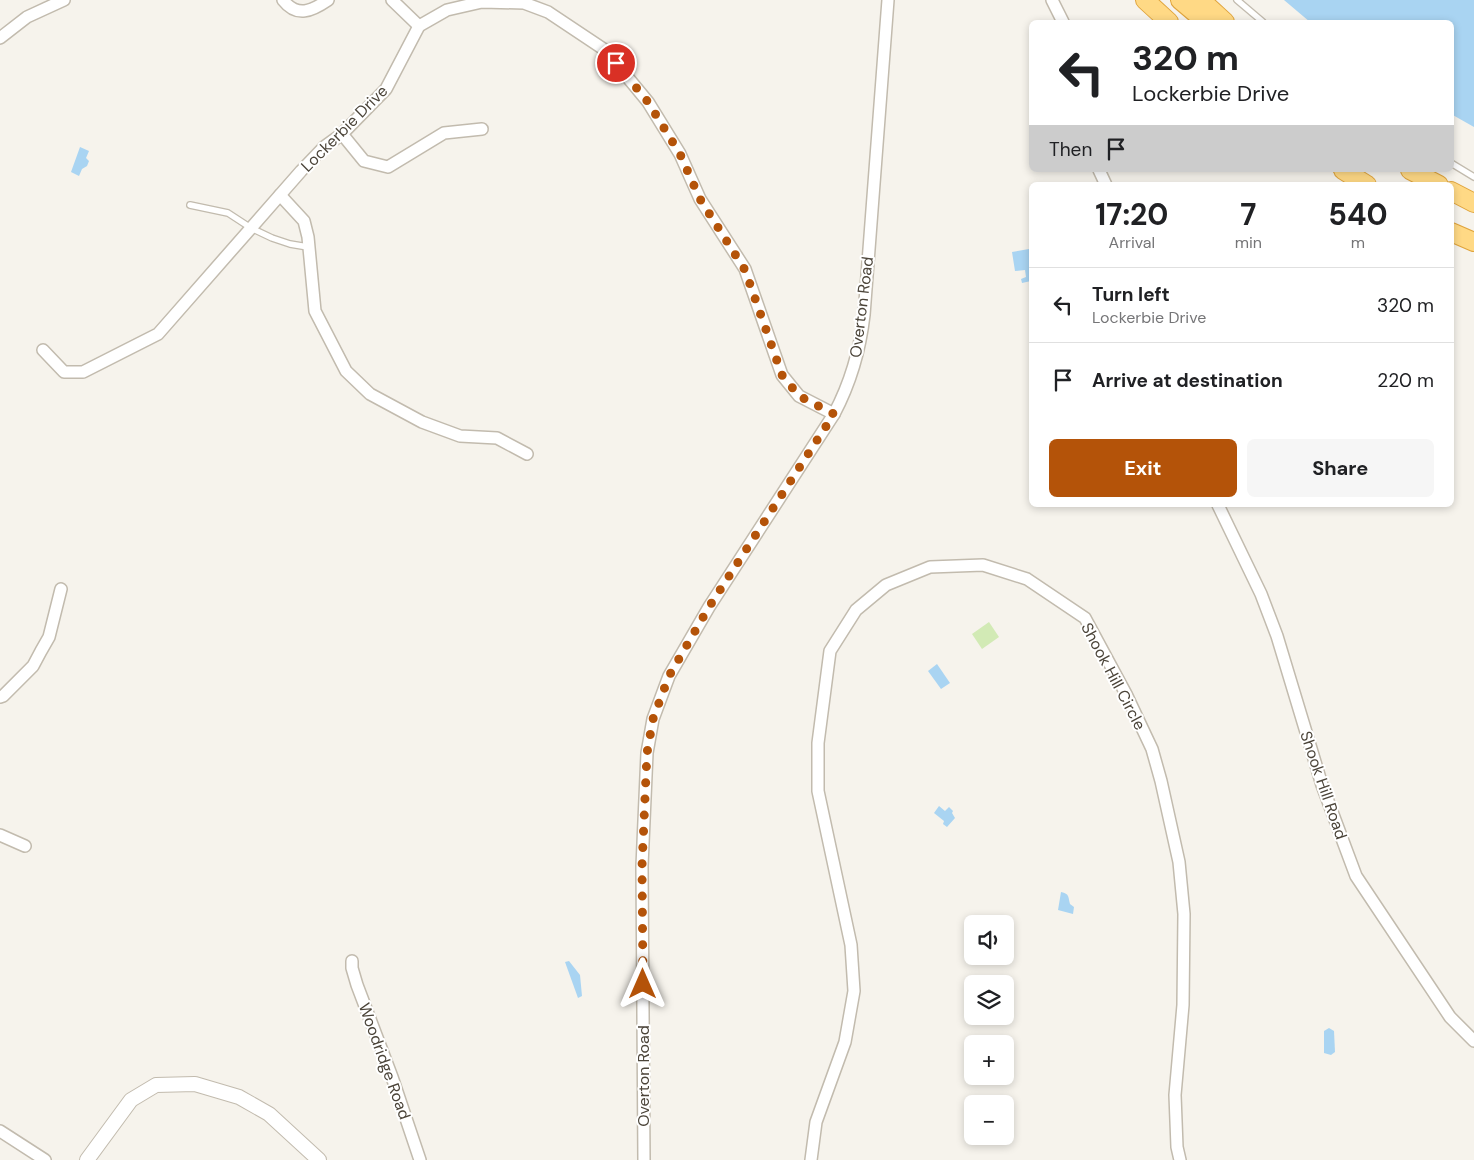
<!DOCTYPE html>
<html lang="en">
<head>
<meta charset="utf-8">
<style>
  body { margin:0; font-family:"DM Sans",sans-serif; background:#f6f6f6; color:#202124; height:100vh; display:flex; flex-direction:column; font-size:19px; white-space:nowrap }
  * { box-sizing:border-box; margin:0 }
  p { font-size:16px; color:#757577 }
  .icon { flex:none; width:28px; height:28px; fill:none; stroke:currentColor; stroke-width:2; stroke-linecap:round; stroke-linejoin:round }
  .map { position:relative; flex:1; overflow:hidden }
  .side { position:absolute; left:1029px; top:182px; width:425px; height:325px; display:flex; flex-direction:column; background:#fff; border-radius:8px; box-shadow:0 2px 8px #0003 }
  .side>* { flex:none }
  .banner { position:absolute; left:1029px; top:20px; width:425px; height:152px; border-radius:8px; box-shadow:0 2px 8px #0003; background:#fff; color:#202124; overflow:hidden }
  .controls { position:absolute; left:964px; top:915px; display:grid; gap:10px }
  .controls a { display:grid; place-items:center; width:50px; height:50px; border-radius:8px; background:#fff; box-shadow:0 2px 8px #0003; font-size:25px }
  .pin { position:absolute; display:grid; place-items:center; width:42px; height:42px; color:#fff; margin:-21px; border:2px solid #fff; border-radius:50%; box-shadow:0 1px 5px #0007 }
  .me { position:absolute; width:55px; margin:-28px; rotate:0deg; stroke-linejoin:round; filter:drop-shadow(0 0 4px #0008) }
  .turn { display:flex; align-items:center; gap:18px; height:105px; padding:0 20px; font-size:22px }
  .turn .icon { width:65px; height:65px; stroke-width:2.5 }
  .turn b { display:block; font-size:35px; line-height:42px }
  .then { display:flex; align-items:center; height:48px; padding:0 20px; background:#0003; gap:10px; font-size:19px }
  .eta { display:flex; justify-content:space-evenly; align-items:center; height:85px; text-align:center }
  .eta b { font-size:30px; font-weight:700; line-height:35px }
  .primary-button { display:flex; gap:10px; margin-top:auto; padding:10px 20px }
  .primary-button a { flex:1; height:58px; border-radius:8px; background:#b45309; color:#fff; font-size:20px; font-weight:700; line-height:58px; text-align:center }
  .primary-button a+a { background:#f6f6f6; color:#202124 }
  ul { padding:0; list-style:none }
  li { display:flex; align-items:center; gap:15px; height:75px; padding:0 20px; border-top:1px solid #e0e0e0 }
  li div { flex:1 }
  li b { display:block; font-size:19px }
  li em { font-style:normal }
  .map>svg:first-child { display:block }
  .green { fill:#d2eab5 }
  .water { fill:#a9d4f2 }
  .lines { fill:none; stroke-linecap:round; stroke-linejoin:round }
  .service-casing { stroke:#c2bbae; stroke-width:8 }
  .minor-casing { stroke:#c2bbae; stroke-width:14 }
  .tertiary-casing { stroke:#c2bbae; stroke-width:16 }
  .trunk-casing { stroke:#e0a43c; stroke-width:20 }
  .service { stroke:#fff; stroke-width:5.5 }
  .minor { stroke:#fff; stroke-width:11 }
  .tertiary { stroke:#fff; stroke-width:14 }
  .trunk { stroke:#ffd985; stroke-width:18 }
  .route { stroke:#b45309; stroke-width:9; stroke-dasharray:0 16.2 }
  .labels { text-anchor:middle; stroke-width:4; stroke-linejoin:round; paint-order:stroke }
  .street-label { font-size:16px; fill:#4b4439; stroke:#fff }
</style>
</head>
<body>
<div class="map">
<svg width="1474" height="1160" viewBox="0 0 1474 1160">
  <rect width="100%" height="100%" fill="#f6f3ec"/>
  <path class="green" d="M989,622L999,637L982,649L972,634Z"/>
  <g class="water">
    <path d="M1284,0H1474V127L1451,114V22H1310Z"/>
    <path d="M80,147L89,151L86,158L89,161L87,166L82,169L79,176L71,172Z"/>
    <path d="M1029,249L1031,261V281L1022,283L1021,279L1026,277L1025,270L1015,271L1012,252Z"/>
    <path d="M937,664L950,683L941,689L928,671Z"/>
    <path d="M939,806L945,811L949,807L953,811L952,813L955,818L947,827L943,824L944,821L934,813Z"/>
    <path d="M1061,892C1070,894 1068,897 1070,904L1074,907L1073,914L1058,910Z"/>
    <path d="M569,961L580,975L582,996L578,998L565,962Z"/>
    <path d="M1329,1028L1334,1031L1335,1052L1331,1055L1324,1053V1031Z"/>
  </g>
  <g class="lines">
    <g class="service-casing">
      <g id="service">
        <path d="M1237,0L1263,22"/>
        <path d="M1451,163L1474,177"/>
        <path d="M190,205L228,213L251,228L272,238L290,244L308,247"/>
      </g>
    </g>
    <g class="minor-casing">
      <g id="minor">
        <path d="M283,0C297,18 312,11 328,0"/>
        <path d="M392,0L419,26"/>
        <path d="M1052,0L1063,22"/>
        <path d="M0,38L27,17L64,0"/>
        <path d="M342,134L364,161L388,167L444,133L482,129"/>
        <path d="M1099,170L1106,185"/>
        <path d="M280,195L304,221L308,237L315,311L346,371L370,394L422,422L460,436L497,438L527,454"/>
        <path d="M43,350L64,372H83L158,334L301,171L324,147L342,134L386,89L419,26L447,10L482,2L524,3L548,12L605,50L648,102L680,154L700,199L745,269L782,375L799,396L834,414"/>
        <path d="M1218,505L1261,594L1277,636L1322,785L1356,876L1450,1017L1474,1041"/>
        <path d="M0,697L3,696L33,666L41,651L49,637L61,589"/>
        <path d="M0,835L25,846"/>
        <path d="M352,961V968L357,985L392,1077L420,1160"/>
        <path d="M0,1131L45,1160"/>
        <path d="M644,1160L642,866L647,753L653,719L669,676L709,607L834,414C851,382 860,350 864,315L888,0"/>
        <path d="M811,1160L816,1122L845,1042L854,991L851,945L818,791V743L830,651L856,610L886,585L930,567L983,565L1027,579L1085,618L1126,694L1152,749L1161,781L1179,862L1184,914L1183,1005L1175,1095L1177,1147L1180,1160"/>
      </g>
    </g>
    <g class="tertiary-casing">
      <path id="tertiary" d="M87,1160L131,1100L156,1085L195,1084L239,1097L269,1114L319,1160"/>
    </g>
    <g class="trunk-casing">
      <g id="trunk">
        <path d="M1145,0L1169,22"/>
        <path d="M1180,0L1206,22"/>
        <path d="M1201,0L1225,22"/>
        <path d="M1343,170L1367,185"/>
        <path d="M1410,170L1439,185"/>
        <path d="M1451,191L1474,203"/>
        <path d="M1451,232L1474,242"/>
      </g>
    </g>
    <use href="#service" class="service"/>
    <use href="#minor" class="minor"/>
    <use href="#tertiary" class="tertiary"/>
    <use href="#trunk" class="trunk"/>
  </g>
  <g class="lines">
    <path class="route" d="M616,63L648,102L680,154L700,199L745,270L782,375L799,396L834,414L709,607L669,676L653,719L647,753L642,866L643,984"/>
  </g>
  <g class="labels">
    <g class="street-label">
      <text transform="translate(344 128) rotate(-45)" y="6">Lockerbie Drive</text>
      <text transform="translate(861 307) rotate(-83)" y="6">Overton Road</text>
      <text transform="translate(1114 676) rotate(62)" y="6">Shook Hill Circle</text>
      <text transform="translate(1324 785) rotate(71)" y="6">Shook Hill Road</text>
      <text transform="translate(385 1061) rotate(70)" y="6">Woodridge Road</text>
      <text transform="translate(643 1076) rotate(-90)" y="6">Overton Road</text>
    </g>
  </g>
</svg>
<div class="controls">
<a><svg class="icon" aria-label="sound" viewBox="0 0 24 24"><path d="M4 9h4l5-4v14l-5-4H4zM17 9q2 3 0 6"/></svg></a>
<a><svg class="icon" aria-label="layers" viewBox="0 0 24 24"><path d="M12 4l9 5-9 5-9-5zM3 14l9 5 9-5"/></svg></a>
<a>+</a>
<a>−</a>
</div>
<div class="pin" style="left:616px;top:63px;background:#d93025"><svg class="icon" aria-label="arrive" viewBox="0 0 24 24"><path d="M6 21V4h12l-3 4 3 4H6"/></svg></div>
<svg class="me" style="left:643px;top:984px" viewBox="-20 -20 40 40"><path d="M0-17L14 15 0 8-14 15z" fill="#b45309" stroke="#fff" stroke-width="4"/></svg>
<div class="banner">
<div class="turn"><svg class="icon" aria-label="left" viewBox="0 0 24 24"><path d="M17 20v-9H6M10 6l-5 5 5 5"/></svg><div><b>320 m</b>Lockerbie Drive</div></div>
<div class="then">Then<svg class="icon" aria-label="arrive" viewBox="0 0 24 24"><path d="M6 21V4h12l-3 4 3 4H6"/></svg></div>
</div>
<section class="side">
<div class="eta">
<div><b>17:20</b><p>Arrival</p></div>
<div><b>7</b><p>min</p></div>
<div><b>540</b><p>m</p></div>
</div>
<ul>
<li><svg class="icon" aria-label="left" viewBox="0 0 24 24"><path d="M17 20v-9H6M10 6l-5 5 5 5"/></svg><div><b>Turn left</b><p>Lockerbie Drive</p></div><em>320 m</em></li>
<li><svg class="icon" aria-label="arrive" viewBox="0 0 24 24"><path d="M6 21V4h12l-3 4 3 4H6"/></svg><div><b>Arrive at destination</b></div><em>220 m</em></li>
</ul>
<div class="primary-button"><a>Exit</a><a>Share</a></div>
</section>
</div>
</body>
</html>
